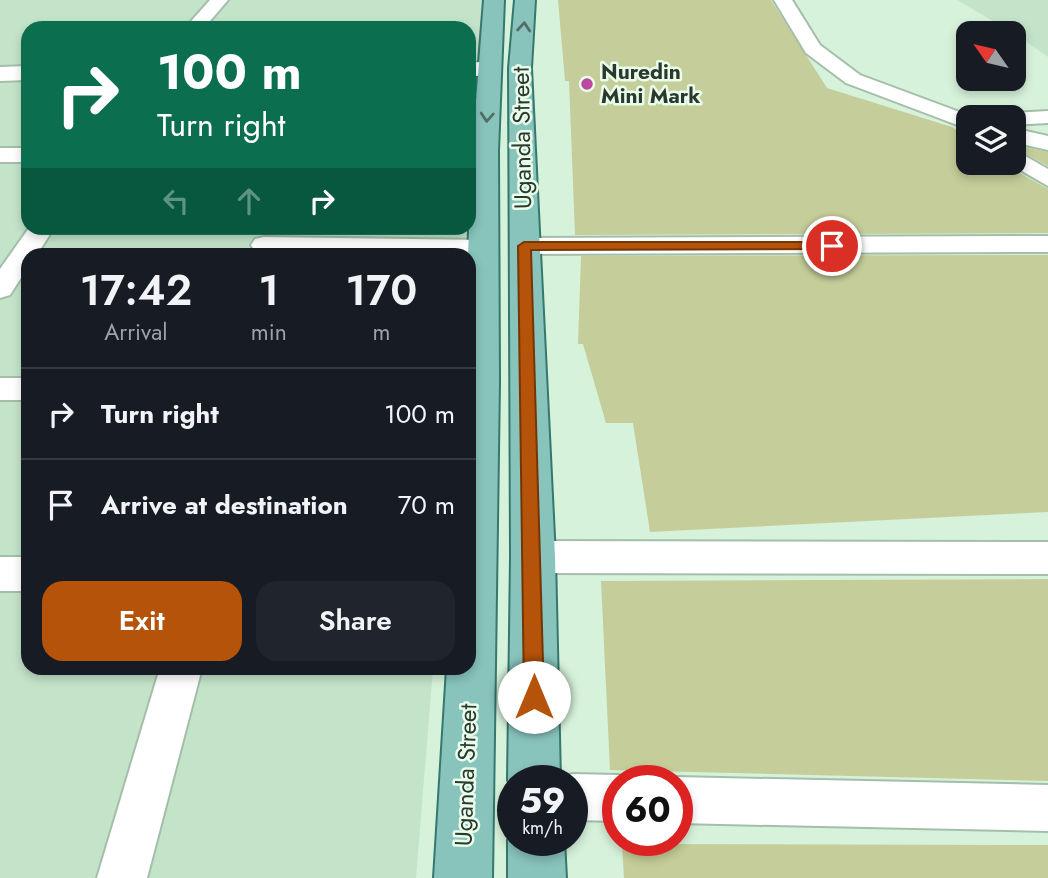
<!DOCTYPE html>
<html lang="en">
<head>
<meta charset="utf-8">
<style>
  body { margin:0; font-family:Jost,sans-serif; background:#20242c; color:#f1f3f6; height:100vh; display:flex; flex-direction:column; font-size:26px; white-space:nowrap }
  * { box-sizing:border-box; margin:0 }
  p { font-size:23px; color:#9ea1a6 }
  .icon { flex:none; width:38px; height:38px; fill:none; stroke:currentColor; stroke-width:2; stroke-linecap:round; stroke-linejoin:round }
  .map { position:relative; flex:1; overflow:hidden }
  .details { position:absolute; left:21px; top:248px; width:455px; height:427px; display:flex; flex-direction:column; background:#171b24; border-radius:21px; box-shadow:0 4px 10px #0003 }
  .details>* { flex:none }
  .banner { position:absolute; left:21px; top:21px; width:455px; height:214px; border-radius:21px; box-shadow:0 4px 10px #0003; background:#0b6e4f; color:#fff; overflow:hidden }
  .needle { width:46px; rotate:304deg }
  .tools { position:absolute; left:956px; top:21px; display:grid; gap:14px }
  .tools a { display:grid; place-items:center; width:70px; height:70px; border-radius:14px; background:#171b24; box-shadow:0 4px 10px #0003; font-size:35px }
  .speed { position:absolute; left:497px; top:765px; display:flex; gap:14px; font-size:35px; font-weight:700; text-align:center }
  .speed>* { display:grid; place-content:center; width:91px; height:91px; border-radius:50%; background:#171b24; box-shadow:0 4px 10px #0003; line-height:1 }
  .speed small { font-size:18px; font-weight:400 }
  .speed .limit { border:10px solid #d22; background:#fff; color:#111 }
  .pin { position:absolute; display:grid; place-items:center; width:60px; height:60px; color:#fff; margin:-30px; border:4px solid #fff; border-radius:50%; box-shadow:0 2px 7px #0007 }
  .me { position:absolute; width:77px; margin:-38px; rotate:0deg; stroke-linejoin:round; filter:drop-shadow(0 0 5px #0008) }
  .turn { display:flex; align-items:center; gap:24px; height:147px; padding:0 21px; font-size:32px }
  .turn .icon { width:91px; height:91px; stroke-width:2.5 }
  .turn b { display:block; font-size:49px; line-height:60px }
  .lanes { display:flex; align-items:center; height:66px; padding:0 21px; background:#0003; justify-content:center; gap:35px; direction:ltr }
  .lanes .off { opacity:.35 }
  .eta { display:flex; justify-content:space-evenly; align-items:center; height:119px; text-align:center }
  .eta b { font-size:42px; font-weight:600; line-height:49px }
  .action { display:flex; gap:14px; margin-top:auto; padding:14px 21px }
  .action a { flex:1; height:80px; border-radius:21px; background:#b45309; color:#fff; font-size:28px; font-weight:600; line-height:80px; text-align:center }
  .action a+a { background:#20242c; color:#f1f3f6 }
  ul { padding:0; list-style:none }
  li { display:flex; align-items:center; gap:21px; height:91px; padding:0 21px; border-top:2px solid #363941 }
  li div { flex:1 }
  li b { display:block; font-size:26px }
  li em { font-style:normal }
  .map>svg:first-child { display:block }
  .built { fill:#c4e4ca; fill-rule:evenodd }
  .building { fill:#c5ce9a }
  .lines { fill:none; stroke-linecap:round; stroke-linejoin:round }
  .minor-casing { stroke:#a4bea9; stroke-width:4 }
  .tertiary-casing { stroke:#a4bea9; stroke-width:4 }
  .primary-casing { stroke:#34786e; stroke-width:4 }
  .minor { fill:#fff; fill-rule:evenodd }
  .tertiary { fill:#fff; fill-rule:evenodd }
  .primary { fill:#88c3bc; fill-rule:evenodd }
  .oneway { stroke:#516f67 }
  .route { fill:#b45309; stroke:#753606; stroke-width:2 }
  .poi-dot { fill:#bc48a2; stroke:#e8feeb; stroke-width:2.5 }
  .labels { text-anchor:middle; stroke-width:5; stroke-linejoin:round; paint-order:stroke }
  .far-poi-label { font-size:21px; font-weight:bold; fill:#2c372e; stroke:#e8feeb; text-anchor:start }
  .street-label { font-size:24px; fill:#2c372e; stroke:#e8feeb }
</style>
</head>
<body>
<div class="map">
<svg width="1048" height="878" viewBox="0 0 1048 878">
  <rect width="100%" height="100%" fill="#d7f2db"/>
  <g class="built">
    <path d="M0,0H488L467,255L28,256V668L433,669L416,878H0ZM28,28H469V228H28Z"/>
    <path d="M957,0H1048V57L1013,33Z"/>
  </g>
  <g class="building">
    <path d="M558,0H771L827,88L952,127L968,138V163H1002L1048,189V233L575,235L569,81H565Z"/>
    <path d="M1013,145L1048,152V166L1013,147Z"/>
    <path d="M1048,255V512L650,532L633,423H606L583,344H578L581,256Z"/>
    <path d="M1048,579V781L610,770L601,581Z"/>
    <path d="M622,844L1048,845V878H624Z"/>
  </g>
  <g class="lines">
    <g class="minor-casing">
      <g id="minor">
        <path d="M210,0H228L204,28H185Z"/>
        <path d="M774,0H792L820,45L860,75L973,117H968V129L846,83L806,53Z"/>
        <path d="M1048,111V123L1013,125V117H1003L1013,113Z"/>
        <path d="M1013,128L1048,136V150L1013,142Z"/>
        <rect x="0" y="148" width="28" height="14"/>
        <path d="M1013,149L1048,169V186L1008,163H1013Z"/>
        <path d="M29,228H54L36,256H28V267L10,295L0,298V269Z"/>
        <path d="M1048,236V252L524,254L515,252L511,246L515,240L524,238Z"/>
        <path d="M264,237L485,240L494,242L498,248L494,254L485,256L255,251L251,245L255,239Z"/>
        <rect x="0" y="378" width="28" height="22"/>
        <path d="M533,541L1048,542V574L533,573L520,568L514,557L520,546Z"/>
        <rect x="0" y="557" width="28" height="34"/>
        <path d="M160,668H202L147,878H97Z"/>
        <path d="M572,774L618,775L632,780H618V821L572,820V780H556Z"/>
        <path d="M677,777L1048,785V831L677,823V780H668Z"/>
      </g>
    </g>
    <g class="tertiary-casing">
      <g id="tertiary">
        <path d="M490,61L498,63L501,68L498,73L469,77V63Z"/>
        <path d="M28,66V80L0,81V67Z"/>
      </g>
    </g>
    <g class="primary-casing">
      <g id="primary">
        <path d="M484,0H504L498,151L499,382L492,878H434L447,668H469L468,256L472,151Z"/>
        <path d="M515,0H535L531,68L555,557L560,780H513V793L508,780L511,557L509,68Z"/>
        <path d="M513,829V840H564L566,878H508V840Z"/>
      </g>
    </g>
    <use href="#minor" class="minor"/>
    <use href="#tertiary" class="tertiary"/>
    <use href="#primary" class="primary"/>
  </g>
  <defs><path id="oneway-chevron" d="M-2-3.5L2.5 0L-2 3.5" fill="none" stroke-width="1.6" stroke-linecap="round" stroke-linejoin="round" transform="scale(1.75)"/></defs>
  <g class="oneway">
    <use href="#oneway-chevron" transform="translate(524 27) rotate(-85)"/>
    <use href="#oneway-chevron" transform="translate(487 117) rotate(94)"/>
  </g>
  <path class="route" d="M524,242H832L838,246L832,249L531,250L544,697L541,704L534,707L527,704L524,697L518,246Z"/>
  <circle class="poi-dot" cx="587" cy="84" r="7"/>
  <g class="labels">
    <g class="far-poi-label">
      <text x="601" y="79">Nuredin<tspan x="601" dy="24">Mini Mark</tspan></text>
    </g>
    <g class="street-label">
      <text transform="translate(522 138) rotate(-91)" y="8">Uganda Street</text>
      <text transform="translate(466 775) rotate(-88)" y="8">Uganda Street</text>
    </g>
  </g>
</svg>
<div class="tools">
<a><svg class="needle" viewBox="-14 -14 28 28"><path d="M0-13l5 13h-10z" fill="#e53935"/><path d="M0 13l5-13h-10z" fill="#9ea1a6"/></svg></a>
<a><svg class="icon" aria-label="layers" viewBox="0 0 24 24"><path d="M12 4l9 5-9 5-9-5zM3 14l9 5 9-5"/></svg></a>
</div>
<div class="speed"><div>59<small>km/h</small></div><div class="limit">60</div></div>
<div class="pin" style="left:832px;top:246px;background:#d93025"><svg class="icon" aria-label="arrive" viewBox="0 0 24 24"><path d="M6 21V4h12l-3 4 3 4H6"/></svg></div>
<svg class="me" style="left:534px;top:697px" viewBox="-20 -20 40 40"><circle r="19" fill="#fff"/><path d="M0-13L10 11 0 6-10 11z" fill="#b45309"/></svg>
<div class="banner">
<div class="turn"><svg class="icon" aria-label="right" viewBox="0 0 24 24"><path d="M7 20v-9h11M14 6l5 5-5 5"/></svg><div><b>100 m</b>Turn right</div></div>
<div class="lanes"><svg class="icon off" aria-label="left" viewBox="0 0 24 24"><path d="M17 20v-9H6M10 6l-5 5 5 5"/></svg><svg class="icon off" aria-label="ahead" viewBox="0 0 24 24"><path d="M12 20V5M6 11l6-6 6 6"/></svg><svg class="icon" aria-label="right" viewBox="0 0 24 24"><path d="M7 20v-9h11M14 6l5 5-5 5"/></svg></div>
</div>
<section class="details">
<div class="eta">
<div><b>17:42</b><p>Arrival</p></div>
<div><b>1</b><p>min</p></div>
<div><b>170</b><p>m</p></div>
</div>
<ul>
<li><svg class="icon" aria-label="right" viewBox="0 0 24 24"><path d="M7 20v-9h11M14 6l5 5-5 5"/></svg><div><b>Turn right</b></div><em>100 m</em></li>
<li><svg class="icon" aria-label="arrive" viewBox="0 0 24 24"><path d="M6 21V4h12l-3 4 3 4H6"/></svg><div><b>Arrive at destination</b></div><em>70 m</em></li>
</ul>
<div class="action"><a>Exit</a><a>Share</a></div>
</section>
</div>
</body>
</html>
